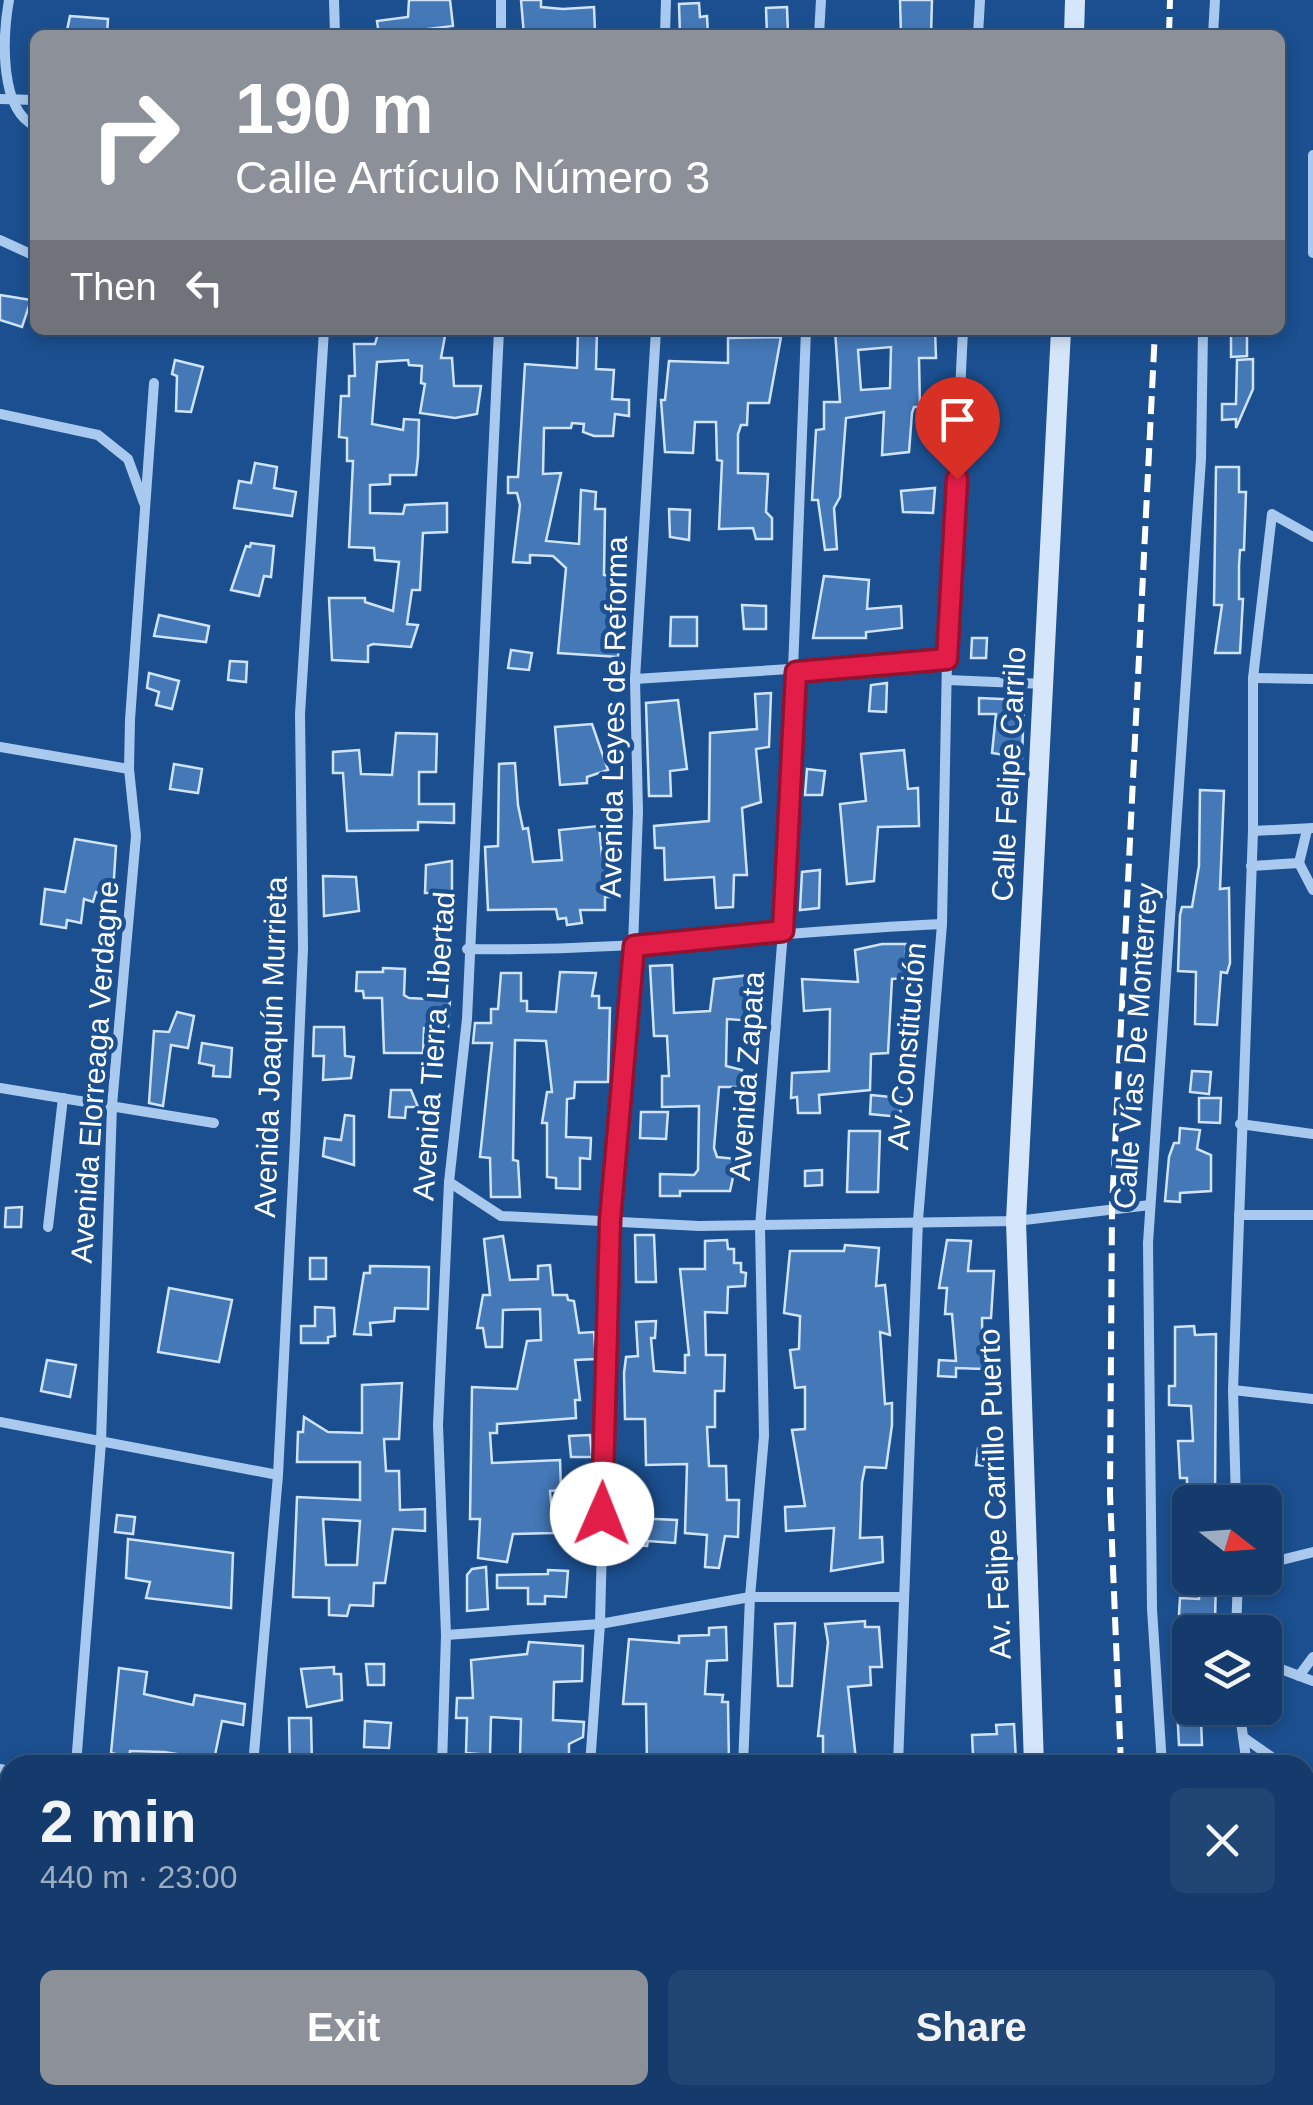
<!DOCTYPE html>
<html lang="en">
<head>
<meta charset="utf-8">
<style>
  body { margin:0; font-family:Helvetica,sans-serif; background:#214673; color:#f1f3f6; height:100vh; display:flex; flex-direction:column; font-size:38px; white-space:nowrap }
  * { box-sizing:border-box; margin:0 }
  p { font-size:32px; color:#9dadc1 }
  .icon { flex:none; width:55px; height:55px; fill:none; stroke:currentColor; stroke-width:2; stroke-linecap:round; stroke-linejoin:round }
  .map { position:relative; flex:1; overflow:hidden }
  .side { position:absolute; left:0px; top:1755px; width:1315px; height:350px; display:flex; flex-direction:column; background:#143b6b; border-radius:30px 30px 0 0; box-shadow:0 5px 15px #0003,0 0 0 2px #33557e }
  .side>* { flex:none }
  .guide { position:absolute; left:30px; top:30px; width:1255px; height:305px; border-radius:15px; box-shadow:0 5px 15px #0003,0 0 0 2px #33557e; background:#8c9099; color:#fff; overflow:hidden }
  .needle { width:65px; rotate:107deg }
  .tools { position:absolute; left:1172px; top:1485px; display:grid; gap:20px }
  .tools a { display:grid; place-items:center; width:110px; height:110px; border-radius:15px; background:#143b6b; box-shadow:0 5px 15px #0003,0 0 0 2px #33557e; font-size:50px }
  .pin { position:absolute; display:grid; place-items:center; width:85px; height:85px; color:#fff; margin:-102px -42px; border-radius:50% 50% 50% 0; rotate:-45deg; box-shadow:0 0 10px #0007 }
  .pin .icon { rotate:45deg }
  .me { position:absolute; width:110px; margin:-55px; rotate:1deg; stroke-linejoin:round; filter:drop-shadow(0 0 8px #0008) }
  .turn { display:flex; align-items:center; gap:35px; height:210px; padding:0 40px; font-size:45px }
  .turn .icon { width:130px; height:130px; stroke-width:2.5 }
  .turn b { display:block; font-size:70px; line-height:85px }
  .then { display:flex; align-items:center; height:95px; padding:0 40px; background:#0003; gap:20px; font-size:38px }
  .round { display:grid; place-items:center; flex:none; width:105px; height:105px; border-radius:15px; background:#214673 }
  .overview { display:flex; align-items:center; justify-content:space-between; height:170px; padding:0 40px }
  h1 { font-size:60px; font-weight:700; line-height:75px }
  .cta { display:flex; gap:20px; margin-top:auto; padding:20px 40px }
  .cta a { flex:1; height:115px; border-radius:15px; background:#8c9099; color:#fff; font-size:40px; font-weight:700; line-height:115px; text-align:center }
  .cta a+a { background:#214673; color:#f1f3f6 }
  .map>svg:first-child { display:block }
  .building { fill:#4478b7; stroke:#cfe3fa; stroke-width:2.5; fill-rule:evenodd }
  .lines { fill:none; stroke-linecap:round; stroke-linejoin:round }
  .street { stroke:#a9c9ee; stroke-width:10 }
  .secondary { stroke:#d6e6fa; stroke-width:20 }
  .rail { stroke:#fff; stroke-width:6; stroke-dasharray:18 8; stroke-linecap:butt }
  .route-casing { stroke:#92132f; stroke-width:25 }
  .route { stroke:#e11d48; stroke-width:18 }
  .labels { text-anchor:middle; stroke-width:9; stroke-linejoin:round; paint-order:stroke }
  .street-label { font-size:30px; fill:#fff; stroke:#1b4f8f }
</style>
</head>
<body>
<div class="map">
<svg width="1313" height="2105" viewBox="0 0 1313 2105">
  <rect width="100%" height="100%" fill="#1b4f8f"/>
  <g class="building">
    <path d="M409,0H450L453,26L379,35L377,21L408,17Z"/>
    <path d="M521,0H541V7L563,9L594,7L595,32L524,35Z"/>
    <path d="M900,0H932L931,35H901Z"/>
    <path d="M699,3L700,17L707,16L708,35H680L679,4Z"/>
    <path d="M787,7L788,35H767L766,8Z"/>
    <path d="M70,16L108,19L107,35H66Z"/>
    <path d="M0,295L31,300L22,327L0,320Z"/>
    <path d="M379,330H446L441,358H452L454,386H481L477,414L455,418L420,413L425,384L421,383L422,366L409,365L408,360L377,362L372,424L403,430L404,419L419,420L418,457L416,475H390V484L370,485V513L403,514L405,505L447,503V532L423,533L420,590H412L407,624L418,625L411,647L373,644L368,646V662L332,660L329,598H365V602L393,611L399,562L375,560L374,548L349,547L353,461H347V438L339,437L341,396H349V376H355L354,344H375Z"/>
    <path d="M578,330H597L596,369L614,370L612,399L629,400V416L615,414L613,436H594L583,432L584,424L572,423L571,428H544L543,474L561,473L546,541L579,544L581,490L596,492L595,509H605L604,575L618,577L617,584H622L618,657L558,653L566,568L553,556L530,555V563L513,562L520,505L517,493H508V477H518L525,364L577,368Z"/>
    <path d="M835,330H935L936,358H919L920,407H914L912,413L909,452L882,455L884,412L846,418L840,497L834,508L837,549L825,550L818,500H812L816,430L824,429V402H840ZM891,347L890,388L861,390L858,350Z"/>
    <path d="M1231,330H1247V356L1231,357Z"/>
    <path d="M781,337L769,403H748L747,425H741L738,434V473L768,474L766,512L772,518V539H756L753,528L719,529L722,461L717,460L716,422H695L693,453L665,452L661,400H665L669,361L728,363V338Z"/>
    <path d="M1253,359V389L1236,428V419L1222,420V404H1236L1237,360Z"/>
    <path d="M175,360L203,367L191,412L176,411L177,376L172,374Z"/>
    <path d="M255,463L277,467L274,488L296,492L292,516L234,508L239,481L251,483Z"/>
    <path d="M1216,467H1239V492H1246L1244,550H1240L1239,566V599H1243L1240,653H1215L1222,605H1214Z"/>
    <path d="M935,488L933,513L903,512L901,491Z"/>
    <path d="M669,509L690,510L689,540L670,537Z"/>
    <path d="M251,543L274,546L271,577L264,576L259,596L231,590L246,546L250,547Z"/>
    <path d="M824,576L869,580L867,609L901,606L902,628L866,632V638H813Z"/>
    <path d="M742,605L766,606V629H744Z"/>
    <path d="M159,615L209,626L206,642L154,636Z"/>
    <path d="M671,617H697V646H670Z"/>
    <path d="M972,638H987L986,658H971Z"/>
    <path d="M511,650L532,653L529,670L508,668Z"/>
    <path d="M230,661L247,662L246,682L228,680Z"/>
    <path d="M149,673L179,681L172,709L156,705L159,692L147,688Z"/>
    <path d="M887,683L886,712L869,711L871,685Z"/>
    <path d="M771,693L769,747L756,749L761,802L742,808L747,875H734L733,907L716,908L714,877L665,880L664,848H655L654,826L709,821L710,733L757,729L755,694Z"/>
    <path d="M979,698L1024,700L1022,758L992,753L996,714H979Z"/>
    <path d="M678,700L687,769L670,771L671,796H649L646,703Z"/>
    <path d="M592,724L608,770L587,777V783L560,785L555,727Z"/>
    <path d="M396,733L437,734L436,772H419V804H454V823L418,822V830L347,831L343,773H333V752L359,750L361,774L392,775Z"/>
    <path d="M904,750L908,789L918,788L919,826L878,827L874,881L847,884L840,804L866,801L861,754Z"/>
    <path d="M515,763L518,805L523,829L528,828L533,862L562,860L559,830L599,826L602,856L615,855L612,897H605V910H580L582,923L567,925L566,918L558,919L556,909L488,910L485,847L498,846L499,764Z"/>
    <path d="M174,764L202,769L198,793L170,789Z"/>
    <path d="M807,769L825,771L822,795H805Z"/>
    <path d="M1200,790L1224,791L1220,889L1229,888L1230,963L1227,973L1221,972L1217,1025L1195,1024L1196,972L1178,971L1180,915L1182,907H1192L1199,866Z"/>
    <path d="M75,839L116,846L113,894L96,892L93,902L84,899L81,923L67,920L66,928L41,924L45,889L65,892Z"/>
    <path d="M452,861V893H425L426,865Z"/>
    <path d="M820,870L819,908L800,910L802,872Z"/>
    <path d="M323,876L356,877L359,911L324,916Z"/>
    <path d="M882,944H906V978L892,979L888,1053L871,1054L870,1090L819,1095L820,1113H798L797,1097L791,1098L792,1073L829,1071L830,1009L804,1011L802,979L858,982L855,950Z"/>
    <path d="M672,965L674,1013L710,1011L714,979L759,974L754,1021L727,1019L726,1066L742,1070V1087H719L714,1148L717,1157L737,1159L730,1191H680V1196H660V1174L694,1175L698,1170L699,1106L662,1107V1076H669L667,1036H654L650,966Z"/>
    <path d="M383,968L405,969L404,995L409,998L450,1000L448,1029L424,1028L423,1053H384L382,998H364L363,991H356L357,972H383Z"/>
    <path d="M560,972L596,973L592,996H599V1008H610L608,1082H575L574,1098L567,1099L566,1137L591,1138L590,1159L580,1158V1189L556,1188V1178L547,1177V1123H542L547,1092H552L546,1041L515,1040L513,1160L518,1161L520,1197H491L490,1158L480,1157L492,1043H473L475,1023H491V1009H498L501,973H521V1001H527V1011L556,1012Z"/>
    <path d="M177,1012L194,1016L188,1048L171,1045L163,1106L149,1103L154,1031L169,1032Z"/>
    <path d="M314,1027H344L345,1056L354,1057L351,1078L323,1080L324,1056H313Z"/>
    <path d="M202,1043L232,1048L230,1077L213,1076L214,1066L199,1063Z"/>
    <path d="M1192,1071L1211,1072L1209,1094L1190,1092Z"/>
    <path d="M391,1090H411L418,1107H406L405,1118L389,1117Z"/>
    <path d="M871,1095L902,1098L900,1117L870,1114Z"/>
    <path d="M1199,1098H1221L1220,1123L1199,1122Z"/>
    <path d="M641,1112H668L666,1139L640,1138Z"/>
    <path d="M345,1115L354,1116V1165L323,1156L325,1138L341,1140Z"/>
    <path d="M1180,1128L1200,1130L1197,1149L1211,1155V1191L1180,1193V1202L1165,1201L1169,1157L1174,1143H1179Z"/>
    <path d="M849,1131H880L878,1192H847Z"/>
    <path d="M822,1170V1185L805,1186V1171Z"/>
    <path d="M22,1207L21,1227H5L6,1208Z"/>
    <path d="M635,1235H654L656,1282H636Z"/>
    <path d="M503,1236L510,1280L538,1279V1266L550,1265L553,1295H567L568,1300L574,1301L579,1333L594,1332L596,1359L575,1360L580,1400H575L576,1418L497,1424V1433H490L492,1463L560,1460L561,1490L550,1491L554,1533L513,1534L507,1562L478,1558L480,1519H470L472,1387L517,1389L527,1341L541,1340L540,1309L503,1310L502,1347H486L483,1328H477L483,1295H490L484,1239Z"/>
    <path d="M727,1240L728,1249H734V1263H741V1272L746,1273L745,1286L728,1287L727,1313L705,1312L706,1355H725L724,1391H715V1427H707L709,1466H726L727,1500H739L738,1537L725,1536L719,1568L705,1567L707,1535L685,1533L687,1464L646,1465L645,1419H625L624,1373L626,1357L638,1356L636,1322L656,1321L655,1338H651L654,1371L685,1373V1355H689L680,1269H705V1241Z"/>
    <path d="M947,1240L971,1241L968,1271H994L991,1318H982L983,1369L956,1368V1377L938,1376L939,1360L956,1361L952,1314H945L947,1288H939Z"/>
    <path d="M845,1245L879,1248L876,1286L885,1285L890,1335L880,1332L885,1404L892,1403V1425L886,1468L865,1467L862,1482L860,1538L882,1537L883,1562L831,1571L834,1528L786,1531L785,1507L805,1506L792,1430L805,1429V1387L795,1388L790,1350L799,1349L800,1316L784,1313L790,1251H844Z"/>
    <rect x="310" y="1258" width="16" height="21"/>
    <path d="M370,1266L429,1267L428,1309L395,1308L394,1321L370,1323L371,1335L354,1334L364,1273H370Z"/>
    <path d="M169,1288L232,1300L219,1362L158,1352Z"/>
    <path d="M315,1307L334,1308L335,1336L328,1337V1343H301V1326H315Z"/>
    <path d="M1194,1326L1195,1335L1216,1334L1215,1502H1187L1191,1485H1187V1478H1180L1178,1441H1193L1191,1406L1169,1405V1386H1175V1327Z"/>
    <path d="M47,1360L76,1365L70,1397L41,1391Z"/>
    <path d="M402,1383L399,1439H384L386,1471H399L400,1510L425,1509V1531L393,1529L385,1583H374L373,1606L350,1605L347,1616L329,1615V1598L293,1597L297,1497L360,1500V1462H297L298,1432H303L304,1417L328,1432L362,1433V1385ZM323,1519L360,1521L357,1565H326Z"/>
    <path d="M590,1435L592,1457H571L569,1436Z"/>
    <path d="M978,1448L994,1449V1466L976,1465Z"/>
    <path d="M117,1515L135,1517L133,1534L115,1532Z"/>
    <path d="M633,1518L677,1520L675,1543L648,1541L647,1546L632,1545Z"/>
    <path d="M128,1539L233,1553L231,1608L146,1598L150,1582L126,1578Z"/>
    <path d="M486,1567L488,1609L467,1611V1575L472,1569Z"/>
    <path d="M548,1570L568,1571L566,1597L545,1596V1604H528V1588H497V1575L548,1574Z"/>
    <path d="M1199,1578H1216L1215,1622L1183,1618L1179,1614L1180,1598L1199,1599Z"/>
    <path d="M865,1621V1627H879L882,1667H870L871,1685L848,1687L856,1760L823,1764V1736H818L828,1642L825,1624Z"/>
    <path d="M795,1623L792,1686H778L775,1624Z"/>
    <path d="M726,1627L727,1660L707,1661L705,1694L723,1695L722,1702H728L729,1765H647L646,1704H623L629,1639L679,1643V1636L709,1635V1628Z"/>
    <path d="M529,1642L583,1646L582,1681L554,1682L553,1720L584,1722L583,1737L569,1744V1755H520L521,1719L491,1717L490,1755L466,1753L467,1718H456L457,1698H473L471,1660L527,1654Z"/>
    <path d="M366,1664H384V1685H368Z"/>
    <path d="M334,1667V1674H341L342,1700L307,1707L301,1669Z"/>
    <path d="M119,1668L147,1672L144,1694L193,1705L195,1695L245,1704L243,1725L222,1721L214,1760L164,1752L130,1751L129,1757L111,1753Z"/>
    <path d="M1177,1708H1193L1194,1719H1201L1202,1745H1179Z"/>
    <path d="M289,1718H311L312,1765H290Z"/>
    <path d="M365,1721L391,1723L389,1748L364,1747Z"/>
    <path d="M1014,1724L1016,1761L973,1756L972,1735L997,1734L996,1725Z"/>
  </g>
  <g class="lines">
    <g class="street">
      <path d="M9,0C2,40 0,110 35,126"/>
      <path d="M334,0L335,35"/>
      <path d="M501,0V35"/>
      <path d="M665,35L666,0"/>
      <path d="M819,35L821,0"/>
      <path d="M978,35L980,0"/>
      <path d="M1213,35L1215,0"/>
      <path d="M1,99L35,100"/>
      <path d="M1313,155V253"/>
      <path d="M0,240L35,256"/>
      <path d="M0,414L98,435L128,459L144,503"/>
      <path d="M1253,678L1313,679"/>
      <path d="M635,679L947,659"/>
      <path d="M948,680L1044,684"/>
      <path d="M0,747L129,769"/>
      <path d="M1253,831L1313,828"/>
      <path d="M1299,863L1307,830"/>
      <path d="M1251,866L1299,863L1313,890"/>
      <path d="M467,949C626,952 783,931 942,924"/>
      <path d="M0,1088L214,1123"/>
      <path d="M1240,1124L1313,1134"/>
      <path d="M449,1182L501,1216L699,1226L1016,1221L1150,1205"/>
      <path d="M1239,1215H1313"/>
      <path d="M48,1227L63,1098"/>
      <path d="M1233,1390L1313,1399"/>
      <path d="M0,1422L278,1475"/>
      <path d="M1236,1502L1233,1390L1253,831V678L1272,514L1313,537"/>
      <path d="M1265,1564L1313,1552"/>
      <path d="M1236,1632L1238,1578"/>
      <path d="M446,1635L600,1624L750,1597H903"/>
      <path d="M1265,1663L1313,1681"/>
      <path d="M1299,1676L1313,1657"/>
      <path d="M1239,1708L1247,1765"/>
      <path d="M1243,1737L1283,1765"/>
      <path d="M76,1765L101,1442L112,1105L136,836L129,769L130,720L154,383"/>
      <path d="M253,1765L278,1475L295,1141L303,948L300,714L324,330"/>
      <path d="M442,1765L446,1635L438,1425L449,1182L467,1019L499,330"/>
      <path d="M590,1765L600,1624L610,1220L633,946L638,812L635,679L656,330"/>
      <path d="M743,1765L750,1597L764,1436L760,1227L783,931L806,330"/>
      <path d="M898,1765L918,1220L942,924L947,659L963,330"/>
      <path d="M1162,1765L1152,1609L1148,1243L1201,459L1203,330"/>
      <path d="M0,1769L10,1771"/>
      <path d="M1305,1781L1313,1786"/>
      <path d="M1305,1848L1313,1819"/>
      <path d="M1305,1893L1313,1897"/>
      <path d="M0,1929L10,1931"/>
      <path d="M1305,1977L1313,1972"/>
      <path d="M1305,1989L1313,2000"/>
      <path d="M1197,2095L1198,2105"/>
      <path d="M28,2105L29,2095"/>
      <path d="M206,2105L208,2095"/>
      <path d="M429,2105V2095"/>
      <path d="M576,2105V2095"/>
      <path d="M728,2105V2095"/>
      <path d="M884,2105L885,2095"/>
    </g>
    <g class="secondary">
      <path d="M1074,35L1075,0"/>
      <path d="M1034,1765L1016,1221L1061,330"/>
      <path d="M1065,2095L1066,2105"/>
    </g>
    <g class="rail">
      <path d="M1169,35L1170,0"/>
      <path d="M1121,1765L1110,1494L1112,1208L1155,330"/>
      <path d="M1159,2095L1161,2105"/>
    </g>
  </g>
  <g class="lines">
    <g class="route-casing">
      <path id="route" d="M602,1514L610,1220L634,946L783,931L796,672L947,659L957,479"/>
    </g>
    <use href="#route" class="route"/>
  </g>
  <g class="labels">
    <g class="street-label">
      <text transform="translate(614 717) rotate(-89)" y="10">Avenida Leyes de Reforma</text>
      <text transform="translate(1009 774) rotate(-87)" y="10">Calle Felipe Carrilo</text>
      <text transform="translate(434 1046) rotate(-86)" y="10">Avenida Tierra Libertad</text>
      <text transform="translate(907 1046) rotate(-85)" y="10">Av Constitución</text>
      <text transform="translate(1136 1046) rotate(-86)" y="10">Calle Vías De Monterrey</text>
      <text transform="translate(271 1047) rotate(-88)" y="10">Avenida Joaquín Murrieta</text>
      <text transform="translate(95 1072) rotate(-86)" y="10">Avenida Elorreaga Verdagne</text>
      <text transform="translate(747 1076) rotate(-86)" y="10">Avenida Zapata</text>
      <text transform="translate(995 1494) rotate(-92)" y="10">Av. Felipe Carrillo Puerto</text>
    </g>
  </g>
</svg>
<div class="tools">
<a><svg class="needle" viewBox="-14 -14 28 28"><path d="M0-13l5 13h-10z" fill="#e53935"/><path d="M0 13l5-13h-10z" fill="#9dadc1"/></svg></a>
<a><svg class="icon" aria-label="layers" viewBox="0 0 24 24"><path d="M12 4l9 5-9 5-9-5zM3 14l9 5 9-5"/></svg></a>
</div>
<div class="pin" style="left:957px;top:479px;background:#d93025"><svg class="icon" aria-label="arrive" viewBox="0 0 24 24"><path d="M6 21V4h12l-3 4 3 4H6"/></svg></div>
<svg class="me" style="left:602px;top:1514px" viewBox="-20 -20 40 40"><circle r="19" fill="#fff"/><path d="M0-13L10 11 0 6-10 11z" fill="#e11d48"/></svg>
<div class="guide">
<div class="turn"><svg class="icon" aria-label="right" viewBox="0 0 24 24"><path d="M7 20v-9h11M14 6l5 5-5 5"/></svg><div><b>190 m</b>Calle Artículo Número 3</div></div>
<div class="then">Then<svg class="icon" aria-label="left" viewBox="0 0 24 24"><path d="M17 20v-9H6M10 6l-5 5 5 5"/></svg></div>
</div>
<section class="side">
<div class="overview"><div><h1>2 min</h1><p>440 m · 23:00</p></div><a class="round"><svg class="icon" aria-label="close" viewBox="0 0 24 24"><path d="M6 6l12 12M18 6L6 18"/></svg></a></div>
<div class="cta"><a>Exit</a><a>Share</a></div>
</section>
</div>
</body>
</html>
